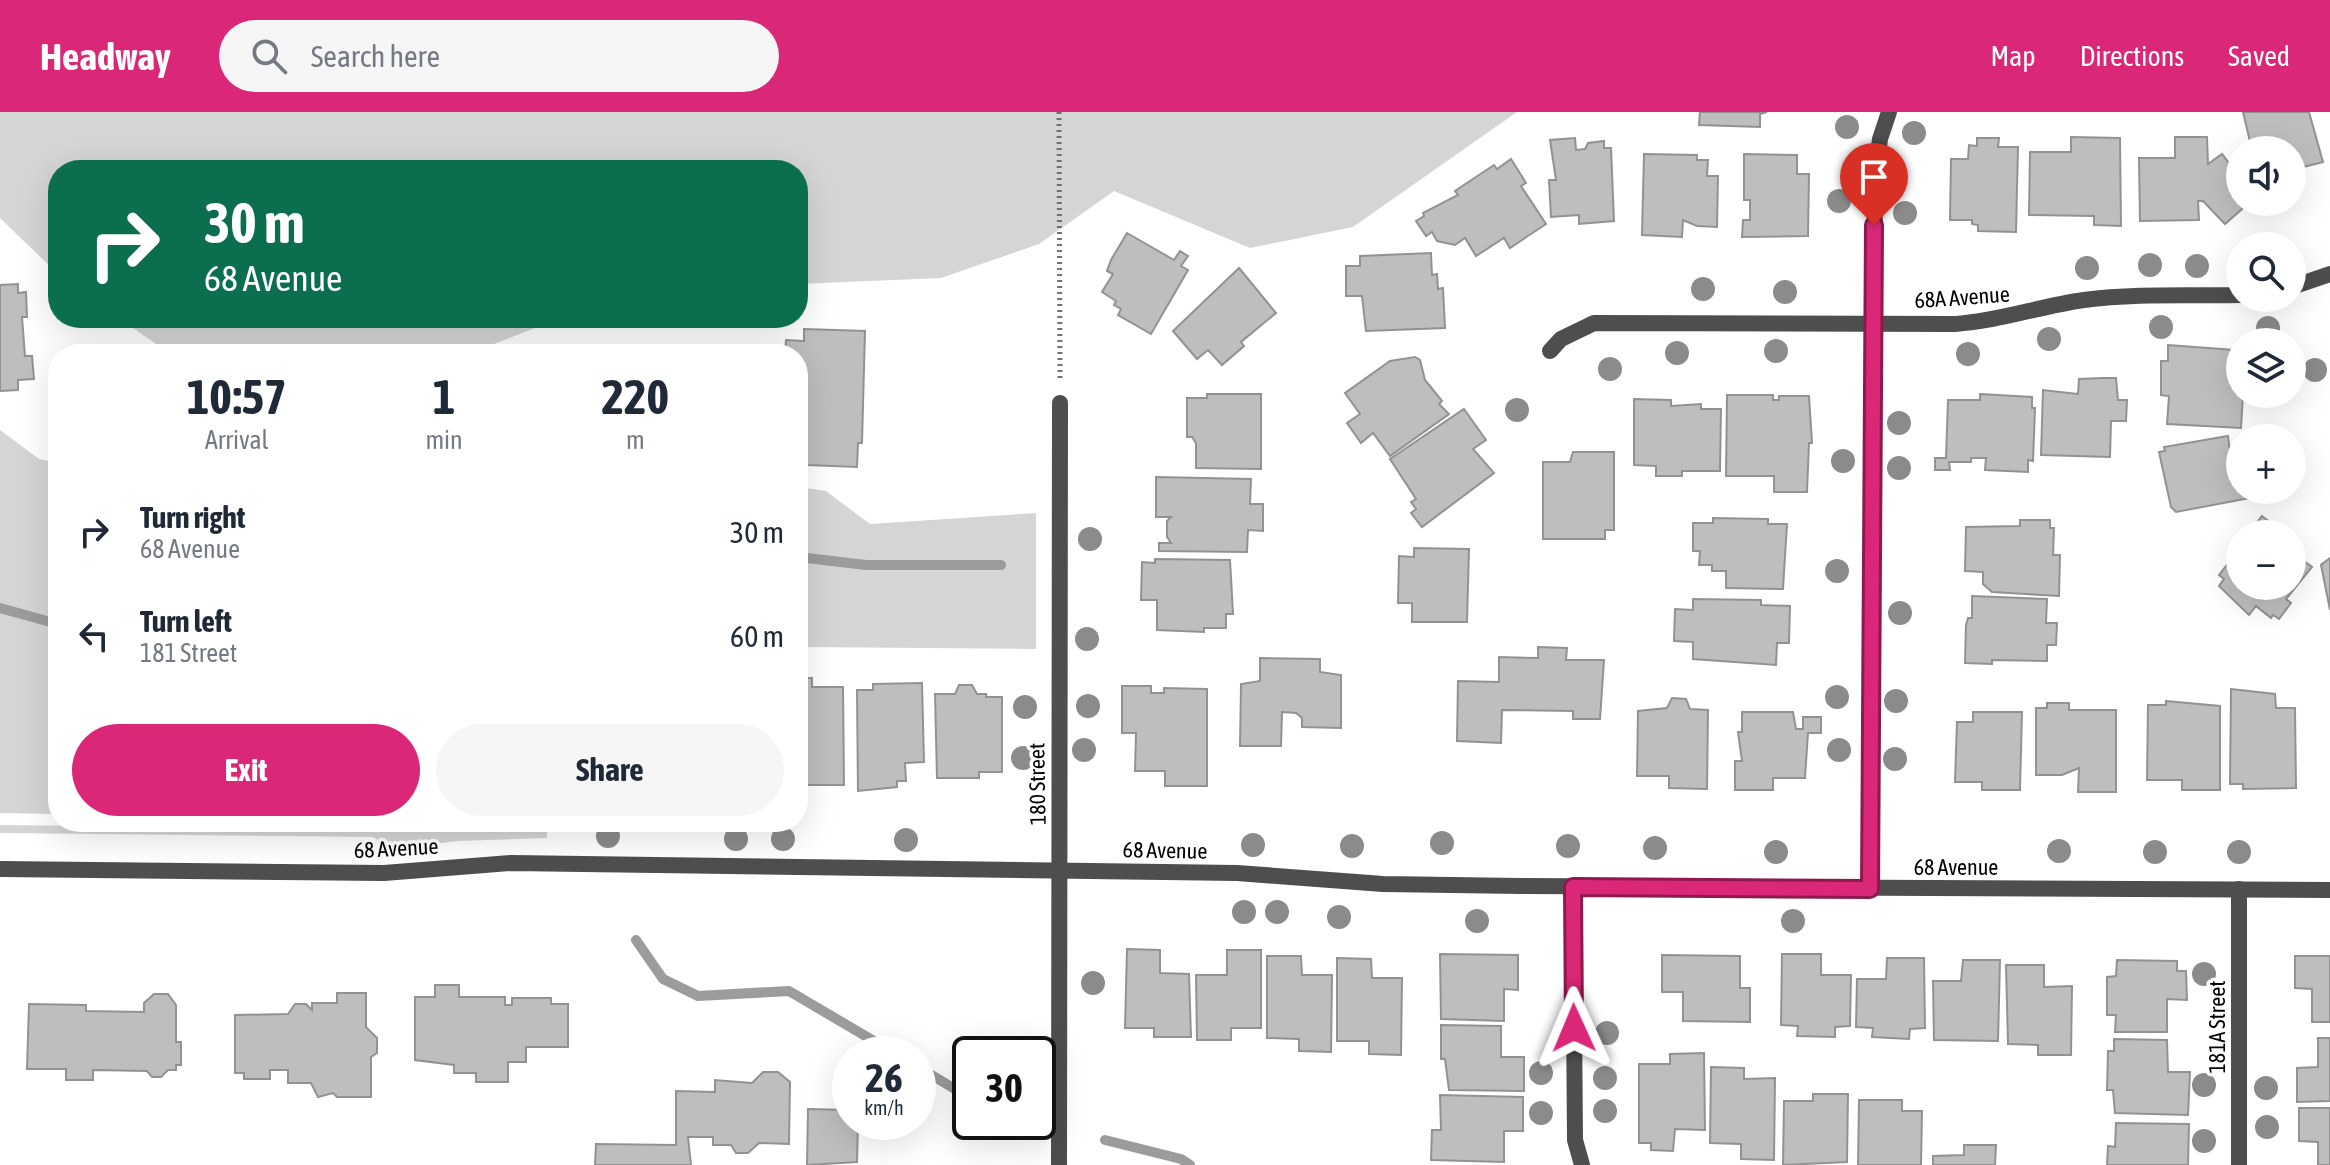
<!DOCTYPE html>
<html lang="en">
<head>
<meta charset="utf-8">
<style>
  body { margin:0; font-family:"Asap Condensed",sans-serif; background:#f6f6f7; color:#1f2937; height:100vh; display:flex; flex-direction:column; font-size:30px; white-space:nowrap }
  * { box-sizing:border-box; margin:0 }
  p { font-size:26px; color:#747a83 }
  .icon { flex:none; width:44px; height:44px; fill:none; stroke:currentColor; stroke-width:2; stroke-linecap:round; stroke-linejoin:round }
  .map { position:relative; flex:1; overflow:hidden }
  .drawer { position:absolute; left:48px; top:232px; width:760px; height:488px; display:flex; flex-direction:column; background:#fff; border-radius:32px; box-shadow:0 8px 32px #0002 }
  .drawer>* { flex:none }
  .banner { position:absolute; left:48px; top:48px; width:760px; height:168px; border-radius:32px; box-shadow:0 8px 32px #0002; background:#0b6e4f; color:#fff; overflow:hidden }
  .tools { position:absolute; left:2226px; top:24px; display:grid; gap:16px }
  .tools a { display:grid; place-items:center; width:80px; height:80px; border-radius:50%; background:#fff; box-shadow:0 8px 32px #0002; font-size:40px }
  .speed { position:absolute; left:832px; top:924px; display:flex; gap:16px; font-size:40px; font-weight:700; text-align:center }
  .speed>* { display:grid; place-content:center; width:104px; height:104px; border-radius:50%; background:#fff; box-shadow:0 8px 32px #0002; line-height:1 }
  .speed small { font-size:20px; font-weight:400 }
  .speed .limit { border:4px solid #111; border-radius:12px; background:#fff; color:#111 }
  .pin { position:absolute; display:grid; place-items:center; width:68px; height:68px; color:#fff; margin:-82px -34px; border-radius:50% 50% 50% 0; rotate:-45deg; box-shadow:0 0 8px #0007 }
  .pin .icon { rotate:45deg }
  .me { position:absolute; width:88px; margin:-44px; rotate:359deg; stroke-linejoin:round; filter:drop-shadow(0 0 6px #0008) }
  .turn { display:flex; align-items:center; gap:28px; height:168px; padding:0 24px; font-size:36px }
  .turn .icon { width:104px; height:104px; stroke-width:2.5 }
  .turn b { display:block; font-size:56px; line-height:68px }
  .eta { display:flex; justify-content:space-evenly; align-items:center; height:136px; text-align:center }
  .eta b { font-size:48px; font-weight:700; line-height:56px }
  .button { display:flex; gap:16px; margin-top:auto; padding:16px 24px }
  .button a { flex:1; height:92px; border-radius:48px; background:#db2777; color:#fff; font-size:32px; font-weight:700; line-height:92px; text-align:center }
  .button a+a { background:#f6f6f7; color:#1f2937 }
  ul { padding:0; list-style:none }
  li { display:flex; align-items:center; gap:24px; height:104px; padding:0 24px }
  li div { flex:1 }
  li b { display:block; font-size:30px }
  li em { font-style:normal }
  header { display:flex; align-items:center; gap:48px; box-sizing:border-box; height:112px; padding:0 40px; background:#db2777; color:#fff }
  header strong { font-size:38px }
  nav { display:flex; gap:44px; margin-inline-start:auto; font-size:28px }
  .search { width:560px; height:72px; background:#f6f6f7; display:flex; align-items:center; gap:20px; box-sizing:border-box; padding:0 28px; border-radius:44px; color:#747a83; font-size:30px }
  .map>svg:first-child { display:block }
  .green { fill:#d5d5d5 }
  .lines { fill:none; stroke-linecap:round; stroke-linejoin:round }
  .stream { stroke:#9c9c9c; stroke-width:10 }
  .building { fill:#bebebe; stroke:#929292; stroke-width:2 }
  .path { stroke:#707070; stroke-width:5; stroke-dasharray:2 4; stroke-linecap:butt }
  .minor { stroke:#4e4e4e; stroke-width:16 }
  .tertiary { stroke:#4e4e4e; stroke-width:16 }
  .tree { fill:#8b8b8b }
  .route-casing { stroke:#8e194d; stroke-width:20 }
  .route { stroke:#db2777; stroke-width:14 }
  .labels { text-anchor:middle; stroke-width:7; stroke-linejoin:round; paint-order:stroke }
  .street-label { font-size:22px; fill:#000; stroke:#fff }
</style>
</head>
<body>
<header>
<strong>Headway</strong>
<div class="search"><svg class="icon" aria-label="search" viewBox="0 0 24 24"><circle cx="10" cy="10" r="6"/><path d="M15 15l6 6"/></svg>Search here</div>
<nav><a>Map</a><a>Directions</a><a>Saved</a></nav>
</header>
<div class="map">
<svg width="2330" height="1053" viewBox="0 0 2330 1053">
  <rect width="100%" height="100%" fill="#fff"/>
  <g class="green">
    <path d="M0,0H1517L1353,115L1250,136L1114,79L1039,132L941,166L798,172V58H58V162L0,106Z"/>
    <path d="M118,206H561L468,242H171Z"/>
    <path d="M0,318L39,347L58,351V702L0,701Z"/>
    <path d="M798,375L826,379L870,412L1036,401V537L798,535Z"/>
    <path d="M0,713L547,719V726L458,729L393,737L373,725L0,721Z"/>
  </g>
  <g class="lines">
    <g class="stream">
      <path d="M798,445L866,453H1001"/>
      <path d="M0,496L58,512"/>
      <path d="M636,828L663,867L698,884L789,879L896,942"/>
      <path d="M918,955L970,986"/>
      <path d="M1105,1028L1181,1047L1190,1053"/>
    </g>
  </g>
  <g class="building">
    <path d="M1700,0H1767L1760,2V15L1699,13Z"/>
    <path d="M2243,0H2309L2323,50L2292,58V38H2252Z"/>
    <path d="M2071,25L2120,26L2121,114L2094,113V104L2029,103L2030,40H2071Z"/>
    <path d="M2175,25H2207L2208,52L2222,42L2240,66V90H2250L2225,112L2203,89H2198L2199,108L2140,109L2139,46H2175Z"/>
    <path d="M1575,26L1576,38L1585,37L1588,31L1604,29V36H1611L1614,109L1579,112V103L1551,105L1549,68H1556L1550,28Z"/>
    <path d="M1977,26H1999L1998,35H2018L2016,120L1978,119V113L1972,112V108H1950L1951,47H1968L1969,33L1977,34Z"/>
    <path d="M1644,42L1697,43V48H1708L1707,64H1718L1717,115L1697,114L1683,108L1682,125L1642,123Z"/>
    <path d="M1744,42L1797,43V62H1809L1808,124L1742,125L1743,108H1750V88H1744Z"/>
    <path d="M1511,47L1526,71L1521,74L1546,112L1510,136L1504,126L1476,144L1465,126L1455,133L1437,129L1432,120L1426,124L1416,109L1424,104L1423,101L1458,83L1455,79L1494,53L1497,57Z"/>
    <path d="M1127,121L1174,148L1180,139L1188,144L1181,154L1188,158L1151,222L1118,203L1121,197L1114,193L1116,189L1102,180L1113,162L1107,159L1111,148Z"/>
    <path d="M1431,141L1432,163L1437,162L1438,177L1443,176L1445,216L1366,219L1362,184H1346V154H1360V144Z"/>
    <path d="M1239,156L1276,201L1241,230L1244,234L1222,253L1208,238L1197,247L1173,219Z"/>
    <path d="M18,172V181L26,180L27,205H22L25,244H32L34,267L18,268V278L0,279V173Z"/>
    <path d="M804,217L865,219L862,331H858L857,355L807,353L806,291H801L802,254H798V242H785L786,228L804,229Z"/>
    <path d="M2168,233L2234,238V257L2240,258V282H2243L2241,316L2167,312L2169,284L2161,283V249H2168Z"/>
    <path d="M1415,245L1420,248L1425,268L1442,289L1439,292L1449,302L1390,344L1373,321L1361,331L1347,311L1360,302L1345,281L1390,249Z"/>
    <path d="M2103,266H2116L2118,288H2127L2126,309H2111L2110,345L2041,343L2043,278L2078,282L2079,267Z"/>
    <path d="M1207,282H1261V357L1196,356V331L1192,325H1187V286H1207Z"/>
    <path d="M1980,282L2032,285V296H2035L2033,349L2028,348V360L1985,358L1986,346H1971V350H1949L1950,358H1935V346H1946L1948,288H1980Z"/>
    <path d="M1727,283H1773V288H1779V284H1809L1812,331H1809L1807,380H1774V364H1726Z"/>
    <path d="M1634,287L1671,288V294L1701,292V297H1721L1720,359H1682V364H1656V354L1634,353Z"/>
    <path d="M1464,297L1486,328L1473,337L1494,361L1422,415L1411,401L1416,397L1411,390L1416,387L1390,347Z"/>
    <path d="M2228,324L2230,340H2234L2240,353V378H2249L2250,386L2176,400L2171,395L2159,340L2165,339L2164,335Z"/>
    <path d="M1573,340H1614V418H1605V427H1543V350H1570Z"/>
    <path d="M1156,365L1251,367L1250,392H1263V419L1248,418L1247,440L1159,439V431H1171L1167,425V409L1171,405H1156Z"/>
    <path d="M2262,404L2285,422H2248Z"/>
    <path d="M1713,406L1768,407V412H1787L1783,477L1726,476V459H1712V453H1699L1700,439H1693V411H1713Z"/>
    <path d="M2020,408H2050V416H2054L2053,443H2060L2059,484L1992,480L1983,472V460L1965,459L1966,415L2020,414Z"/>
    <path d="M1414,436L1469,437L1467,510H1412V491H1398L1399,444L1414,445Z"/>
    <path d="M2240,436V474H2292V440L2312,455L2286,487L2291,491L2279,507L2273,503L2271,506L2256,494L2249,503L2219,474L2224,467L2219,463Z"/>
    <path d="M2330,446V498L2321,453Z"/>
    <path d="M1155,447L1230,448L1233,502H1226V516H1204V520L1157,518V488H1141L1142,450L1155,451Z"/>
    <path d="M1972,484L2047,487L2046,511H2057L2056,533H2047V549L1992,548V552L1965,551L1966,513L1968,506H1972Z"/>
    <path d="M1693,487L1761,488V493L1790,494L1789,531H1777L1776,553L1693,547V530L1674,529L1675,497L1693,498Z"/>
    <path d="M1538,535L1567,536L1566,548H1604L1600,607H1573V599L1502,598L1501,631L1457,629L1458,569L1499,570V545L1538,546Z"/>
    <path d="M1260,546L1320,547V560L1341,563V616L1302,615V606L1296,601L1282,600L1281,634H1240L1241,572L1260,569Z"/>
    <path d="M798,566H812V575H843L844,673H804V665H798Z"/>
    <path d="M922,571L924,650L905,651L906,669H897V675L858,679L857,578H873V572Z"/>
    <path d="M959,573H972L977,582H986V585H1002V660H979V666H937L935,582H955Z"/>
    <path d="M1122,574H1151V581H1164V576L1207,577V674H1165V659H1135L1136,621H1122Z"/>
    <path d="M2231,577L2275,582L2276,596H2295L2296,676L2243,677V672H2230Z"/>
    <path d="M1672,586L1686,587L1690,597L1708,598L1707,677L1669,676V664H1637L1638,599L1667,596Z"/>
    <path d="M2166,589L2220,594V678H2182V668H2147L2148,593H2166Z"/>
    <path d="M2047,591H2069V598H2116V680H2078L2079,656L2062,663H2036V596H2047Z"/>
    <path d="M1742,600H1793L1796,617H1803V605H1821V621H1808L1805,666H1773V678H1735V649H1742L1738,620H1742Z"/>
    <path d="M1973,600H2022L2020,678H1982V670H1955L1957,610H1973Z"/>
    <path d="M1127,837L1160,838V861L1189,862L1191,925H1154V916H1125Z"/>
    <path d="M1227,838H1261V916H1231V928H1197L1196,863H1227Z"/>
    <path d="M1440,842L1518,843V878L1504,877V909L1441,907Z"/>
    <path d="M1782,842H1821V863H1851L1850,914L1835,915V925L1797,924L1798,914L1781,913Z"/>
    <path d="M1662,843L1740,844V876H1750V910L1683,909V880H1662Z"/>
    <path d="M1267,844H1301L1302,863H1332L1331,940L1299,939V927L1267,926Z"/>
    <path d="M2295,844H2330V910H2312V877L2295,876Z"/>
    <path d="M1337,846L1371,847L1372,866H1402L1401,943L1369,942V929H1337Z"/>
    <path d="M1887,846H1924L1925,916L1910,917L1909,927L1872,925L1873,916L1856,915L1857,867H1886Z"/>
    <path d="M1963,848H2000L1998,929L1934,928L1933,869H1961Z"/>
    <path d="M2117,848L2177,849V859H2186L2187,888L2167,887V920H2115L2116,903H2107V865L2116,864Z"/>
    <path d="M2006,853H2044V875L2072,874L2071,943H2038V933L2008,932Z"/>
    <path d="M435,873H459V885H505V893H512V886H551V892H568V935H526V950H508V970H476V961H454V953L415,948V885H435Z"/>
    <path d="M337,881H366V915L377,926V941L371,945V985H337L333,981L318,985L311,971H288V958H270V967H244V961H235V903L288,902L295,892H306L312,898V891H337Z"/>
    <path d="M154,882H168L176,893V930H181V953H176V958H168L161,965H152L147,959L93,958V968H66V957H27L29,892L86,893V899L144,900V891Z"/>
    <path d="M1441,913L1501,914V945H1524V979L1449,978L1445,947H1441Z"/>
    <path d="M2318,926H2330V989L2297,990V956L2318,955Z"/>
    <path d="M2114,927L2167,928L2168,960H2190L2188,1003L2115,1001L2113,978H2107L2108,939H2114Z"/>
    <path d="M1704,941L1705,1018L1675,1017L1673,1039L1651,1038V1031H1639V952H1670V942Z"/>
    <path d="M1711,955L1744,956V967L1775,966L1774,1048L1741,1047V1032L1710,1031Z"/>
    <path d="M763,960H778L790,970L789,1032L759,1031L748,1041H736L731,1033H713V1025H688L691,1053H595L596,1032L676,1033V979L715,980V968L752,971Z"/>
    <path d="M1813,982H1848L1847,1050L1783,1053L1784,989H1813Z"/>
    <path d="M1440,983L1523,985V1019H1504V1050L1431,1048L1432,1018H1441Z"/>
    <path d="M1859,988H1902V999H1922L1921,1053H1858Z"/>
    <path d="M2299,996H2330V1053H2318V1030L2299,1029Z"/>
    <path d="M808,997L850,998V1010H858L857,1050L807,1053Z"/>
    <path d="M2116,1011L2189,1012L2188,1053H2107L2108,1034L2115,1035Z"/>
    <path d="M1964,1033H1996L1995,1053H1933V1044L1964,1043Z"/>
  </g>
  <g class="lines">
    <path class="path" d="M1059,0L1060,267"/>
    <g class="minor">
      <path d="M2292,175L2330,162"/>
      <path d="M1550,239L1561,227L1594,211L1955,212C2000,209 2040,194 2084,188C2136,181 2188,184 2240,183"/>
      <path d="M1573,775L1575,1028L1582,1053"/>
      <path d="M1870,777L1875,65L1880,27L1889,0"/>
      <path d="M2239,777V1053"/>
      <path d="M1059,1053L1060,291"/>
    </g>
    <path class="tertiary" d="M0,757L384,761L511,751L1237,761L1383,772L1520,774L2330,778"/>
  </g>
  <g class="tree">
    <circle cx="1847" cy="15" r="12"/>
    <circle cx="1914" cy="21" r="12"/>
    <circle cx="1839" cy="89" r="12"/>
    <circle cx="1905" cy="101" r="12"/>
    <circle cx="2150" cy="153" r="12"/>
    <circle cx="2197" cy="154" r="12"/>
    <circle cx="2087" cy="156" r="12"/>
    <circle cx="1703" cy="177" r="12"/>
    <circle cx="1785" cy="180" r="12"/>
    <circle cx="2161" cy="215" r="12"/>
    <circle cx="2268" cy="216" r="12"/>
    <circle cx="2049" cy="227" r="12"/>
    <circle cx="1776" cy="239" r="12"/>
    <circle cx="1677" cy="241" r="12"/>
    <circle cx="1968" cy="242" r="12"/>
    <circle cx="1610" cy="257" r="12"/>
    <circle cx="2315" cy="258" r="12"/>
    <circle cx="1517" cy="298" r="12"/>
    <circle cx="1899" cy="311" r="12"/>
    <circle cx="1843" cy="349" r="12"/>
    <circle cx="1899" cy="356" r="12"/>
    <circle cx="1090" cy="427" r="12"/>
    <circle cx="1837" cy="459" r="12"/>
    <circle cx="1900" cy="501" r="12"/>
    <circle cx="1087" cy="527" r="12"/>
    <circle cx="1837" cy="585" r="12"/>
    <circle cx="1896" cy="589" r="12"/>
    <circle cx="1088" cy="594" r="12"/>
    <circle cx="1025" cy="595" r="12"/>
    <circle cx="1084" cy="638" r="12"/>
    <circle cx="1839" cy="638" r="12"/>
    <circle cx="1023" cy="646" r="12"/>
    <circle cx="1895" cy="647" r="12"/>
    <circle cx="608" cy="724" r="12"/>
    <circle cx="736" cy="727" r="12"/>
    <circle cx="783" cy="727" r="12"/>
    <circle cx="906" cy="728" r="12"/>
    <circle cx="1442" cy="731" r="12"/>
    <circle cx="1253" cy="733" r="12"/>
    <circle cx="1352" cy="734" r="12"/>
    <circle cx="1568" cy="734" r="12"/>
    <circle cx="1655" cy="736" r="12"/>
    <circle cx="2059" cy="739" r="12"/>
    <circle cx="1776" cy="740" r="12"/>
    <circle cx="2155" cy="740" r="12"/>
    <circle cx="2239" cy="740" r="12"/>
    <circle cx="1244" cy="800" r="12"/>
    <circle cx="1277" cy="800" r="12"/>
    <circle cx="1339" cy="805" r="12"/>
    <circle cx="1477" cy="809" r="12"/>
    <circle cx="1793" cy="809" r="12"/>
    <circle cx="2204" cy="862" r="12"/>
    <circle cx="1093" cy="871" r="12"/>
    <circle cx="1607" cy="921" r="12"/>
    <circle cx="1541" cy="961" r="12"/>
    <circle cx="1605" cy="966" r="12"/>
    <circle cx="2204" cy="973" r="12"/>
    <circle cx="2266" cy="976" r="12"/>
    <circle cx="1605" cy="999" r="12"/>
    <circle cx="1541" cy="1001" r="12"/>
    <circle cx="2267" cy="1015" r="12"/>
    <circle cx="2204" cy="1029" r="12"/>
  </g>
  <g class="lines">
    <g class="route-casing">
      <path id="route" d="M1574,916L1573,775L1870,777L1874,113"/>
    </g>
    <use href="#route" class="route"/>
  </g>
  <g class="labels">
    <g class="street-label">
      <text transform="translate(1962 185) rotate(-4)" y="8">68A Avenue</text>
      <text transform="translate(1037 672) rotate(-91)" y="8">180 Street</text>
      <text transform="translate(396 736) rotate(-3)" y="8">68 Avenue</text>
      <text transform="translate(1165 738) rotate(1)" y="8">68 Avenue</text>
      <text x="1956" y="763">68 Avenue</text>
      <text transform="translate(2217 915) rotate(-90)" y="8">181A Street</text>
    </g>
  </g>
</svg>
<div class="tools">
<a><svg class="icon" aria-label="sound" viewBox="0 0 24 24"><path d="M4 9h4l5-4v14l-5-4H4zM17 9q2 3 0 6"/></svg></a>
<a><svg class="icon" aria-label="search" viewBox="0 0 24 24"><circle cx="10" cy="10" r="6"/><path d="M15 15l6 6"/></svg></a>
<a><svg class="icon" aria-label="layers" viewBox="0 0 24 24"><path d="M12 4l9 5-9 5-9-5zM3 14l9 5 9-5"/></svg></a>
<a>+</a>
<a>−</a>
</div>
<div class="speed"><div>26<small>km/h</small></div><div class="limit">30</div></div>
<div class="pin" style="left:1874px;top:113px;background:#d93025"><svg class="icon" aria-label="arrive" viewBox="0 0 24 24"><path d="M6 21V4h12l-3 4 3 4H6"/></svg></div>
<svg class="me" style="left:1574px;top:916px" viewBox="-20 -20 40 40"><path d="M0-17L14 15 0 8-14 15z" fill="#db2777" stroke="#fff" stroke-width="4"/></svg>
<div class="banner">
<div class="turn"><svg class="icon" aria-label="right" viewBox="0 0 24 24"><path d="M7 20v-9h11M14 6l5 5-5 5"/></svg><div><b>30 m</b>68 Avenue</div></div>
</div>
<section class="drawer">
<div class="eta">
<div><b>10:57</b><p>Arrival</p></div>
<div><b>1</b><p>min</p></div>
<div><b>220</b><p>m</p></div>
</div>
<ul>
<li><svg class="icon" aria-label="right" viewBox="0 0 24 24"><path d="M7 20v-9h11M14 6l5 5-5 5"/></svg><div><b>Turn right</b><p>68 Avenue</p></div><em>30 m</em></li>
<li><svg class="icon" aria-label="left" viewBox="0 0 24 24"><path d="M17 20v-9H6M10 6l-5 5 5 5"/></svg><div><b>Turn left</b><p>181 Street</p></div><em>60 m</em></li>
</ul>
<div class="button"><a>Exit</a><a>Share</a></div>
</section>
</div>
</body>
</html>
